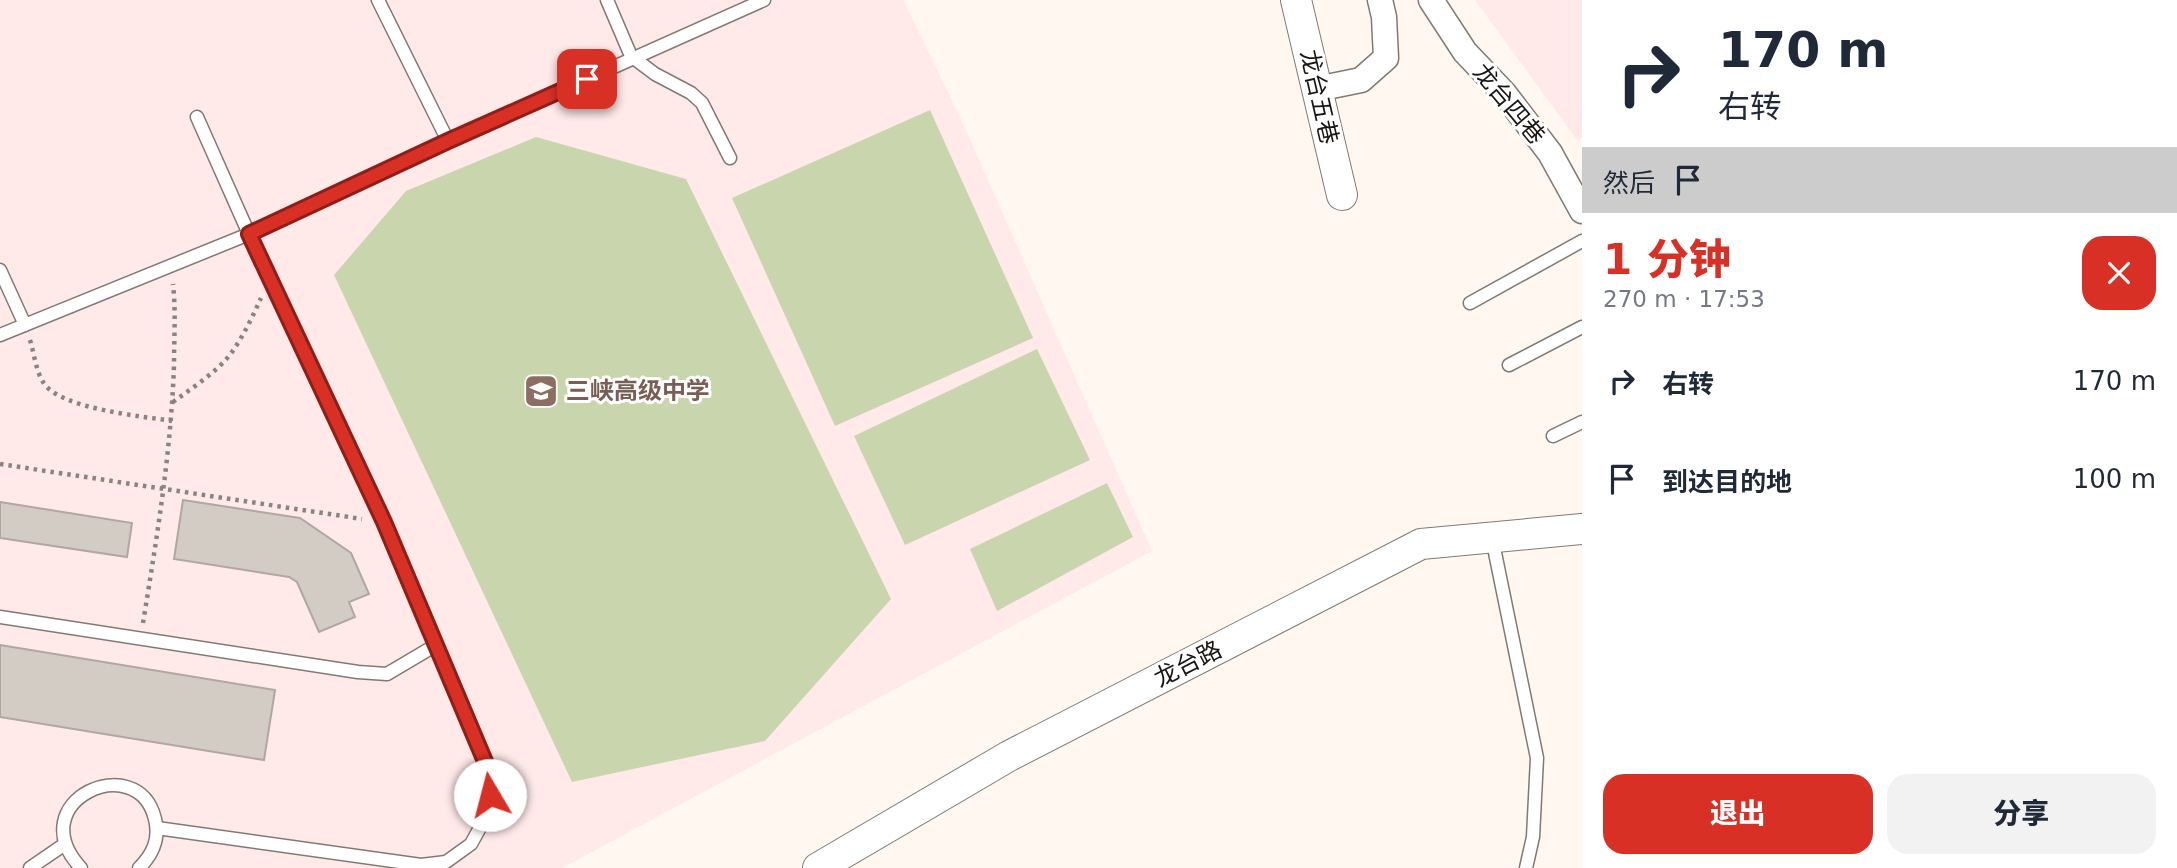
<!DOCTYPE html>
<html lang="zh">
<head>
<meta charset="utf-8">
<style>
  body { margin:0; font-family:"DejaVu Sans","Noto Sans SC",sans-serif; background:#f2f2f3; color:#1f2937; height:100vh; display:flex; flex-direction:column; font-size:26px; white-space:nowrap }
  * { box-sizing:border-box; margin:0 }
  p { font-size:23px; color:#747a83 }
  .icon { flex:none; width:38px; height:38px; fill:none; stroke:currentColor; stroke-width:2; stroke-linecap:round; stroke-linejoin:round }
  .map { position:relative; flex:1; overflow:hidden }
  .side { display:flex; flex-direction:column; background:#fff; width:595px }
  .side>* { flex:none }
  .top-card { background:#fff; color:#1f2937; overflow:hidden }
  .pin { position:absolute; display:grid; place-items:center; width:60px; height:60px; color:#fff; margin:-30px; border-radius:14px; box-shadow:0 4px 10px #0006 }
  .me { position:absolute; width:77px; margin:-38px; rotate:352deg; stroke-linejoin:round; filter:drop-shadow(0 0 5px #0008) }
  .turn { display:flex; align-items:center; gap:24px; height:147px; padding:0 21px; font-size:32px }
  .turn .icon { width:91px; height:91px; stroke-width:2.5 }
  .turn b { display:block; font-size:49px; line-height:60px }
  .then { display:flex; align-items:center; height:66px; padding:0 21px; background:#0003; gap:14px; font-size:26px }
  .round { display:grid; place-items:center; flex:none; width:74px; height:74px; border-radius:21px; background:#f2f2f3 }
  .overview { display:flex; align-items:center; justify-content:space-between; height:119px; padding:0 21px }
  h1 { font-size:42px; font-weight:800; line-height:52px; color:#d93025 }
  .action { display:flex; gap:14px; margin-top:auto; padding:14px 21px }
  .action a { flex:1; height:80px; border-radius:21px; background:#d93025; color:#fff; font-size:28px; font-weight:800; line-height:80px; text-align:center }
  .action a+a { background:#f2f2f3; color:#1f2937 }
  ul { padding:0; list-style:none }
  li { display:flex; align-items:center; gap:21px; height:98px; padding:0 21px }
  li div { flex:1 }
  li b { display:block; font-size:26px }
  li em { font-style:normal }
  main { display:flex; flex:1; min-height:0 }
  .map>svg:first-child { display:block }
  .education { fill:#ffe9e9 }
  .green { fill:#c9d6ad }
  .building { fill:#d3ccc5; stroke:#afa8a2; stroke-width:2 }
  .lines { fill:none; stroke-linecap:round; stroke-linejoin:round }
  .service-casing { stroke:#807a74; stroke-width:15 }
  .minor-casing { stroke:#807a74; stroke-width:27 }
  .tertiary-casing { stroke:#807a74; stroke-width:32 }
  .path { stroke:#898480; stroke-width:4.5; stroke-dasharray:3.5 5; stroke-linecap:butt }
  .service { stroke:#fff; stroke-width:12 }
  .minor { stroke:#fff; stroke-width:24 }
  .tertiary { stroke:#fff; stroke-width:30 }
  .route-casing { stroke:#8d1f18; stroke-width:18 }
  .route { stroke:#d93025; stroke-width:12 }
  .labels { text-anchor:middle; stroke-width:6; stroke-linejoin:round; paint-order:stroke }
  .street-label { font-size:24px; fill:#181614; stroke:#fff }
  .education-label { font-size:24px; font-weight:bold; fill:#785e54; stroke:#fff; text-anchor:start }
</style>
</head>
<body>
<main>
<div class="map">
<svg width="1582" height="868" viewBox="0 0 1582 868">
  <rect width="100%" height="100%" fill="#fff7f0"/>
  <g class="education">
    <path d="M0,0H903L961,119L1152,551L562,868H0Z"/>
    <path d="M1475,0H1582V137L1578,141Z"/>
  </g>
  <g class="green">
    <path d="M930,110L1033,338L835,426L732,198Z"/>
    <path d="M536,137L686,179L891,599L765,741L572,782L334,275L406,191Z"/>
    <path d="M1037,349L1090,460L905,545L854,436Z"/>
    <path d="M1107,483L1133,537L997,611L970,549Z"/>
  </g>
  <g class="building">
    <path d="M183,500L300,518L351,553L369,594L349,602L355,617L319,632L297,582L289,577L174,559Z"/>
    <path d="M0,502L132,523L127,557L0,538Z"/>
    <path d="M0,645L275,690L264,760L0,717Z"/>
  </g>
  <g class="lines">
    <g class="service-casing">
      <g id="service">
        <path d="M378,0L448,141"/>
        <path d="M607,0L631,56L655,74L691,93L702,103L730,158"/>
        <path d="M0,270L25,325"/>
        <path d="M1470,303L1582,241"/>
        <path d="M0,335L249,234L448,141L764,0"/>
        <path d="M1509,365L1582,327"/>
        <path d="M1553,436L1582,422"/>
        <path d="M1492,538L1537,758L1533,837L1526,868"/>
        <path d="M0,617L358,672L387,674L436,645"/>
        <path d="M157,828L421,865L446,862L471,844L488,813L492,778L384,522L249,234L197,117"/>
        <path d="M30,868L65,844"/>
        <path d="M81,868C19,801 138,748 155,819C160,839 153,854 139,868"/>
      </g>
    </g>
    <g class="minor-casing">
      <g id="minor">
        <path d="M1431,0L1465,52L1504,93L1550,153L1582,211"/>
        <path d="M1317,89L1361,80L1386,58L1384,17L1380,0"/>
      </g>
    </g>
    <g class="tertiary-casing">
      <g id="tertiary">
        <path d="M1296,0L1342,195"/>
        <path d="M818,868L1009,756L1421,544L1582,529"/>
      </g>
    </g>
    <g class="path">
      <path d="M30,340C34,353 36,371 43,382C59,409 142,416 172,421"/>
      <path d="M173,402C192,388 214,374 229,356C242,339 252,318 261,298"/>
      <path d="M0,464L362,519"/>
      <path d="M143,623C157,537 171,452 174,365C174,338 176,311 173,284"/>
    </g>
    <use href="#service" class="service"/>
    <use href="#minor" class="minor"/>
    <use href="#tertiary" class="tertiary"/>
  </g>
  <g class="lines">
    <g class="route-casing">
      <path id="route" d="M490,795L492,778L384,522L249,234L448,141L587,79"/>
    </g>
    <use href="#route" class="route"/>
  </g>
  <defs>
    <g id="school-square" transform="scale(1.75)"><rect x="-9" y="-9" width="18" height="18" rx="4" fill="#8d6e63" stroke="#fff"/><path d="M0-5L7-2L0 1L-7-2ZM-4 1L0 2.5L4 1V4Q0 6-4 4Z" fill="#fff"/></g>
  </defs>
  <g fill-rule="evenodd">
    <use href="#school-square" x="541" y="391"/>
  </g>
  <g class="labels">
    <g class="street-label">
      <text transform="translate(1319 97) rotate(77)" y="8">龙台五巷</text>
      <text transform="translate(1509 104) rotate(50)" y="8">龙台四巷</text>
      <text transform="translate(1188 664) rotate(-27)" y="8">龙台路</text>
    </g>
    <g class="education-label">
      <text x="566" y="399">三峡高级中学</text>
    </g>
  </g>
</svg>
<div class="pin" style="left:587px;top:79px;background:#d93025"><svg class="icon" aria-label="arrive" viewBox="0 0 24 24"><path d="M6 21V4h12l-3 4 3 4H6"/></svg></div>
<svg class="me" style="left:490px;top:795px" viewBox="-20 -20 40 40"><circle r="19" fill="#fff"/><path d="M0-13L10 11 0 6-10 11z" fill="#d93025"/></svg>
</div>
<section class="side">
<div class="top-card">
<div class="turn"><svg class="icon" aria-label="right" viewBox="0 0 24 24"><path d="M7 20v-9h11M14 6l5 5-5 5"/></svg><div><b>170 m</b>右转</div></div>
<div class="then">然后<svg class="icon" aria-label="arrive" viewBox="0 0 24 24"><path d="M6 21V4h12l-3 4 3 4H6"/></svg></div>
</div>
<div class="overview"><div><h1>1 分钟</h1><p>270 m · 17:53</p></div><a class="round" style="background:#d93025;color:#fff"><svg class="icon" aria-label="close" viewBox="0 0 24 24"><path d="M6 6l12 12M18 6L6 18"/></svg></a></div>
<ul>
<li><svg class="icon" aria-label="right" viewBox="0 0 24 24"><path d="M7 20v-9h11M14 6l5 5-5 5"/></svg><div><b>右转</b></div><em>170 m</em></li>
<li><svg class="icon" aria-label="arrive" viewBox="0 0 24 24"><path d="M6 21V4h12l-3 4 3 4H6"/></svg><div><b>到达目的地</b></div><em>100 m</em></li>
</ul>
<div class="action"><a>退出</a><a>分享</a></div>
</section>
</main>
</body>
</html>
